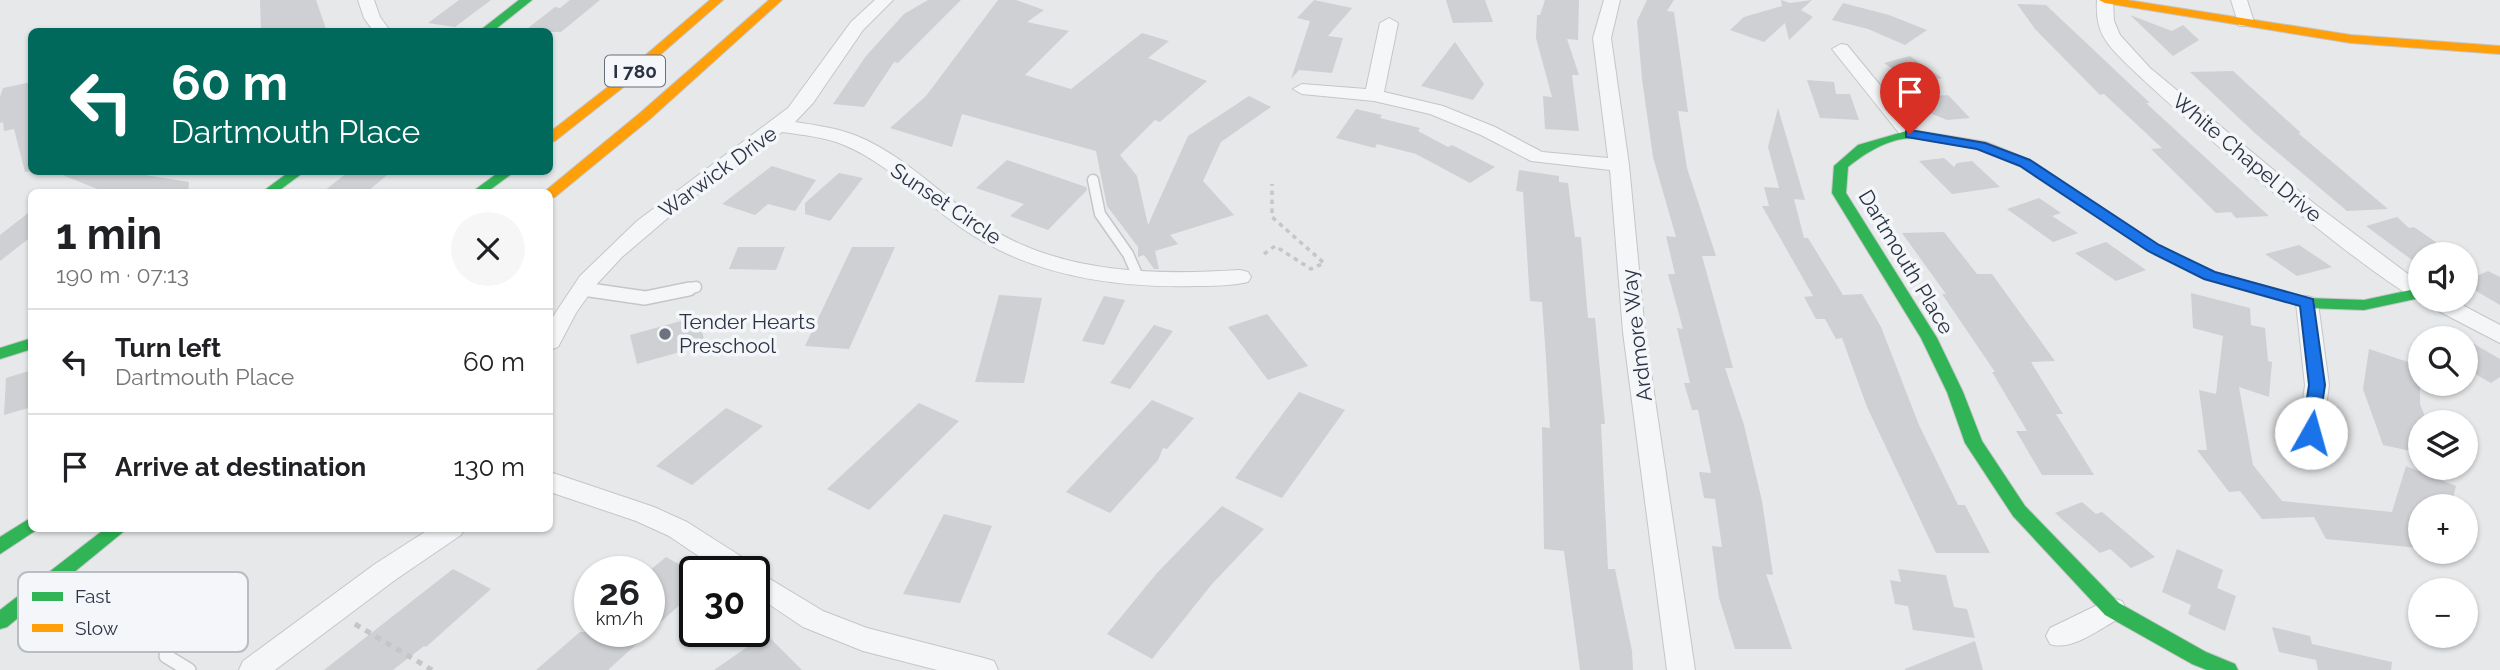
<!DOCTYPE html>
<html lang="en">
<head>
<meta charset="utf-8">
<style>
  body { margin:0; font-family:Raleway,sans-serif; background:#f6f6f6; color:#202124; height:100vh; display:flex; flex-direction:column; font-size:26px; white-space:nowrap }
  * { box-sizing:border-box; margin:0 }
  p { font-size:23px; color:#757577 }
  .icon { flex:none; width:38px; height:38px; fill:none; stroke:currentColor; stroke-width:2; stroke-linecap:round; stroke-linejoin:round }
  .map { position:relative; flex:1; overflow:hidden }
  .sheet { position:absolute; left:28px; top:189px; width:525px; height:343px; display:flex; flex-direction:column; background:#fff; border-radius:10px; box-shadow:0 2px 5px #0004 }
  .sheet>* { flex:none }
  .hud { position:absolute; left:28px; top:28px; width:525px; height:147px; border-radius:10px; box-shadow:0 2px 5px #0004; background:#00695c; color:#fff; overflow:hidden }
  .tools { position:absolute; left:2408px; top:242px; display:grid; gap:14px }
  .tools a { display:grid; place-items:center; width:70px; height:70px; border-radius:50%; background:#fff; box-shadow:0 2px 5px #0004; font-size:35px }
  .speed { position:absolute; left:574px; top:556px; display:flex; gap:14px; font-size:35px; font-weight:700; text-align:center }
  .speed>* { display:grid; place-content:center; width:91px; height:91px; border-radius:50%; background:#fff; box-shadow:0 2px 5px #0004; line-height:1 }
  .speed small { font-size:18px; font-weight:400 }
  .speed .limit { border:4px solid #111; border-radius:10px; background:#fff; color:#111 }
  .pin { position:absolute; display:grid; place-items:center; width:60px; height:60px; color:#fff; margin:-72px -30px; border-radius:50% 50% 50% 0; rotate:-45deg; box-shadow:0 0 7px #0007 }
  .pin .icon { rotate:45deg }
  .me { position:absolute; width:77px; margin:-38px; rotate:7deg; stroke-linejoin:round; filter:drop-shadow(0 0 5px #0008) }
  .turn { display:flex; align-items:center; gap:24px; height:147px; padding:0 28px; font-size:32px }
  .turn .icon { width:91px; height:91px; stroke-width:2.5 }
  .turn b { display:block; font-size:49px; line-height:60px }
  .round { display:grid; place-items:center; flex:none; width:74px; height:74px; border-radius:37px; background:#f6f6f6 }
  .summary { display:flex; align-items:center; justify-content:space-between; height:119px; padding:0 28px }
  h1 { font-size:42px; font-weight:700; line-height:52px }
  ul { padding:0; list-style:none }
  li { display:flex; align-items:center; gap:21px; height:105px; padding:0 28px; border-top:2px solid #e0e0e0 }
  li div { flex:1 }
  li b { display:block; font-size:26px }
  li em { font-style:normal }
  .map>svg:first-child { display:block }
  .building { fill:#ced0d3 }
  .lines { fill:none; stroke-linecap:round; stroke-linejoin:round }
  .lane-far1-casing { stroke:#c4c6c8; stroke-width:13 }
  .lane-casing { stroke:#c4c6c8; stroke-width:16 }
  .street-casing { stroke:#c4c6c8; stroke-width:2 }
  .fast-casing { stroke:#c4c6c8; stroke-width:2 }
  .slow-casing { stroke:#c4c6c8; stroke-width:2 }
  .path-far1 { stroke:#c5c6ca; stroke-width:3.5; stroke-dasharray:4.5 4.5; stroke-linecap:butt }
  .path { stroke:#c5c6ca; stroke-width:5; stroke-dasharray:6 6; stroke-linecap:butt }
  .lane-far1 { stroke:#f5f6f7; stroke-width:10 }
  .lane { stroke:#f5f6f7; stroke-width:13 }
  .street { fill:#f5f6f7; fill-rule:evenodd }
  .fast { fill:#30b455; fill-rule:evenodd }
  .slow { fill:#ff9f0a; fill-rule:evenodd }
  .route { fill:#1a73e8; stroke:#114b97; stroke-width:2 }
  .poi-dot { fill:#6c737f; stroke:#f4f6f9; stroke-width:2.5 }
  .labels { text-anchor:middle; stroke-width:7; stroke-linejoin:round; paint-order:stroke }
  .shield { fill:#f4f6f9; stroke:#676e7b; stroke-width:2 }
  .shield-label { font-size:19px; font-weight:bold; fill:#2b3445 }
  .street-label { font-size:21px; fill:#2b3445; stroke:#f4f6f9 }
  .poi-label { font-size:21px; fill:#2b3445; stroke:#f4f6f9; text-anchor:start }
  .key { fill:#f4f6f9; stroke:#b8bcc3; stroke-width:2 }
  .key-label { font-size:19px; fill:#2b3445 }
</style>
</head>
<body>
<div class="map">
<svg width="2500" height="670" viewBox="0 0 2500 670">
  <rect width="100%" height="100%" fill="#e6e8ea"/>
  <g class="building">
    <path d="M260,0H316L327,32H261Z"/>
    <path d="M459,0H491L455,27L428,23Z"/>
    <path d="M570,0H600L561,32H523L555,7L560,8Z"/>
    <path d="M928,0H961L898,63L894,62L864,107L833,104L866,56L904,14Z"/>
    <path d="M998,0H1016L1044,10L1027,22L1069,31L1025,75L1071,89L1142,33L1169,41L1148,58L1207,81L1160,122L1155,120L1120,155L1137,176L1148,225L1188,136L1249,96L1271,107L1221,142L1203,181L1234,215L1170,235L1178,244L1155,251L1159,269H1154L1144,255L1138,257V247L1107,206L1096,151L962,114L952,147L890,128L926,96Z"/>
    <path d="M1314,0L1352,8L1328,36L1343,38L1332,73L1299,70L1291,79L1310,21L1297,18Z"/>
    <path d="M1446,0H1485L1493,22L1453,23Z"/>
    <path d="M1545,0H1579L1578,40L1567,39L1579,75H1572L1579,131L1545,129L1543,96L1552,97L1536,38L1537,15H1540Z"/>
    <path d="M1647,0H1674L1667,11L1674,12L1688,112L1678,111L1687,168L1716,256H1702L1733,368H1725L1744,425L1762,501L1773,575L1766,574L1792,649H1735L1719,598L1712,546L1722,547L1715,499L1704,498L1699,472L1711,473L1698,410H1692L1684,383H1690L1677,328L1683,329L1668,274H1675L1666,236L1676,237L1653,157L1642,79L1637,21Z"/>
    <path d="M1781,0L1790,3L1812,0L1801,10L1813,17L1789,40L1785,23L1764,42L1730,30L1744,17L1782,6Z"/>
    <path d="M1843,3L1889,15L1927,30L1905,45L1868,29L1832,20Z"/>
    <path d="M2017,4L2046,5L2150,103H2146L2269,216L2236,218L2231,212L2216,213L2151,149L2162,148L2104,94L2100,95L2035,29Z"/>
    <path d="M2130,15L2172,31L2183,25L2199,40L2173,56Z"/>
    <path d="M1455,42L1484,84L1473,100L1421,86Z"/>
    <path d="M1910,56L1942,78L1915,85L1884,63Z"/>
    <path d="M2233,71L2301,133H2298L2388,209L2347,211L2257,135L2190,72Z"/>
    <path d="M1807,80L1834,82L1836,94H1850L1859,120L1820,118Z"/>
    <path d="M32,82V171L25,172L14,129L4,131L3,122L0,123V97L3,88Z"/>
    <path d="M1948,95L1970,118L1947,120L1896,99Z"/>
    <path d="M1778,108L1805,200L1794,199L1804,238H1808L1843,295L1862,294L1881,327L1919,425L1958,505H1965L1990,553H1936L1867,407L1842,338L1836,339L1825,319H1816L1804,297L1813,296L1762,206H1769L1764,187L1779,188L1768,147Z"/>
    <path d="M1356,109L1382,115L1380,118L1420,128L1418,131L1448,147L1452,145L1495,167L1470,183L1416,154L1377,144L1375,148L1336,138Z"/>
    <path d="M1944,158L1954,167L1957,163L1972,161L2000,187L1952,194L1919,161Z"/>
    <path d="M1007,160L1086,187L1087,190L1048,230L1010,216L1024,204L976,188Z"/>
    <path d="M772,166L816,180L795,211L768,204L755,215L722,204Z"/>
    <path d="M1519,170L1559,176V182L1568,183L1575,237H1581L1588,318H1595L1605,424H1601L1608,569H1615L1632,651L1633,670H1580L1564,551L1544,549L1542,427L1550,428L1546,358L1542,302L1530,301L1523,192L1516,191Z"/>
    <path d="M55,172H126L189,182L188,192H105Z"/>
    <path d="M348,172H360L387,175L367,192H323Z"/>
    <path d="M839,173L863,178L830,221L805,214V203Z"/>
    <path d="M2039,198L2061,213L2052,216L2078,233L2053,242L2007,209Z"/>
    <path d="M32,210V236L0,261V235Z"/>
    <path d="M2397,217L2409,228L2414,227L2453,254H2420V266L2366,226Z"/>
    <path d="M1944,232L1977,274H1992L2055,361L2031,362L2063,414H2056L2094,475H2042L2016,431H2027L1992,372H1995L1942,294H1946L1902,233Z"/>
    <path d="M2106,242L2146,270L2116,281L2075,253Z"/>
    <path d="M2299,245L2332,267L2297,276L2265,254Z"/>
    <path d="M738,247H785L776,270L729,269Z"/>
    <path d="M852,247H895L849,349L805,346Z"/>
    <path d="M2488,271L2500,277V305L2466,285V281Z"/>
    <path d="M2191,293L2250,308L2251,325L2265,328L2268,361L2272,362L2269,397L2239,387L2253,465L2282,501L2392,512L2406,466L2456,486L2451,506H2420V548L2326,539L2314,517L2262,519L2240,491L2229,492L2197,450H2207L2199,390L2216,394L2223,336L2193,328Z"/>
    <path d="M999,295L1042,298L1024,383L975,382Z"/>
    <path d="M1104,296L1125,300L1104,345L1082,341Z"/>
    <path d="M1267,314L1308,366L1268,380L1228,327Z"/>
    <path d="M699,316L705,345L637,364L630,335Z"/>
    <path d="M1154,325L1173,331L1130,389L1110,383Z"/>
    <path d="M2469,341L2500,359V377L2491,383L2466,369V345L2469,347Z"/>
    <path d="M2369,349L2408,362L2420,355V404L2427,422H2420V453L2383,445L2363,389Z"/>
    <path d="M32,370V407L4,415L6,378Z"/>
    <path d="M1299,392L1345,410L1282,498L1235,478Z"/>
    <path d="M1152,400L1194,418L1167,449L1163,448L1158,460L1110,513L1066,492Z"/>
    <path d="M919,403L959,421L869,510L827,489Z"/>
    <path d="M726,408L763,426L692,485L656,466Z"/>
    <path d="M2082,502L2096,514L2102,512L2155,557L2131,568L2110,549L2100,553L2055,513Z"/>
    <path d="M1222,506L1264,529L1212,584L1152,659L1107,634L1157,573Z"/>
    <path d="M944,514L992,526L960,603L903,594Z"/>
    <path d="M2177,549L2223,570L2217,588L2236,596L2225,631L2188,614L2191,605L2162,592Z"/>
    <path d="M666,557L695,573V591L608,670H536L580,632H649V571Z"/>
    <path d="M453,569L491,589L426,647L424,646L393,670H324Z"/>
    <path d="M1898,569L1946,575L1954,607L1967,609L1975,638L1913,630L1908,606L1895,604L1890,580L1901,582Z"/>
    <path d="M2272,627L2310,636L2312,644L2392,662L2391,670H2318L2316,660L2279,652Z"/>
    <path d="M766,634L802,670H714Z"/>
    <path d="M1975,641L1983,670H1905V669Z"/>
  </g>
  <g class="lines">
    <g class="lane-far1-casing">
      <g id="lane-far1">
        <path d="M1093,180L1100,214L1128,254L1138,277"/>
        <path d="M583,289L592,290"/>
        <path d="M681,290L696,287"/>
      </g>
    </g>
    <g class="lane-casing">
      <g id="lane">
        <path d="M583,289L645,298L689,289"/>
        <path d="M166,656L189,670"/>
      </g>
    </g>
    <g class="street-casing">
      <g id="street">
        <path d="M358,0H374L380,17L391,32H374L364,18Z"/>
        <path d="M875,0H893L863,30L813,103L795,122C815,125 837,128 857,136C911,158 951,207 1002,235C1074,274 1159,275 1240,270L1248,272L1251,277L1248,282C1231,286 1212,286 1195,286C1116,288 1033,276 966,231C925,204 890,164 844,145C825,137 803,135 782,132L683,205L622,257L595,286L576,313L558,347L550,350V321L580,276L637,221L788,108L851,22Z"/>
        <path d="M1604,0H1620L1611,38L1629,165L1645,332L1695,670H1667L1623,332L1610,170L1531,161L1481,135L1430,114L1374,101L1302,94L1293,89L1302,84L1366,89L1380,23L1389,18L1398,23L1384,92L1443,106L1495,127L1542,152L1608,158L1593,38Z"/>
        <path d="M2097,0H2113L2114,21L2120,35L2150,68L2316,205L2420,283V299H2451L2500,325V343L2425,304L2422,300C2394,299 2134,79 2109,45C2098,31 2096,17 2097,0Z"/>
        <path d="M2231,0H2247L2254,22L2251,26H2239Z"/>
        <path d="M1841,44L1847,45L1917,130L1920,134L1917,138H1903L1832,49Z"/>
        <path d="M2307,296L2315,298L2318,303L2329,385L2319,458L2316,464L2307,467L2298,464L2295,458L2305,385L2296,303L2299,298Z"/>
        <path d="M550,472L654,507L687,522L753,564L755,570L823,611L867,628L984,658L994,661L998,670H937L863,651L803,627L754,594V572H722L669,536L636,521L550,492Z"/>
        <path d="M431,528H465L461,535L395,580L275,670H239L243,661L375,564Z"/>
        <path d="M2112,598L2122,601L2126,609L2122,617C2102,627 2072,652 2050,644L2046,636L2050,628Z"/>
      </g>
    </g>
    <g class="fast-casing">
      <g id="fast">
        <path d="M519,0H532L492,32H478Z"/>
        <path d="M1910,130L1943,135L1950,139C1940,147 1925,138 1913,138C1889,138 1865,153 1848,167L1846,193L1937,338L1963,392L1982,441L2025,506L2119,603L2206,652L2235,664L2238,670H2207L2192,664L2105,615L2013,516L1965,443L1947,392L1921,338L1832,193L1834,166L1858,145Z"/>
        <path d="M289,172H304L277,192H262Z"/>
        <path d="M499,172H514L487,192H472Z"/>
        <path d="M2420,288V298L2364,310L2307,308L2299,303L2307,298L2364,300Z"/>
        <path d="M32,338V349L0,359V348Z"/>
        <path d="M32,517V528L38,529L0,554V537Z"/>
        <path d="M106,528H128L7,627L0,629V610Z"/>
      </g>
    </g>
    <g class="slow-casing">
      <g id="slow">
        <path d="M710,0H723L621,89L555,141L550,142V132L613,83Z"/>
        <path d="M769,0H782L650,119L555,197L550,198V192H544L640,113Z"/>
        <path d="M2099,0H2127L2351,35L2500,46V54L2351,43L2105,3Z"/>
        <path d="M1943,135L1986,142L2030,160L2159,245L2214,272L2312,299L2315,303L2307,308L2204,278L2149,251L2020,166L1978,149L1938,142V136Z"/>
      </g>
    </g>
    <path class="path-far1" d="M1264,254L1275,246L1311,269L1324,263L1272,217V184"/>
    <path class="path" d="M355,624L432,670"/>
    <use href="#lane-far1" class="lane-far1"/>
    <use href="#lane" class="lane"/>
    <use href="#street" class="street"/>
    <use href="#fast" class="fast"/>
    <use href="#slow" class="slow"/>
  </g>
  <path class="route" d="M1910,130L1985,143L2030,160L2159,245L2215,272L2313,299L2325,385L2317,438H2304L2302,433L2309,385L2300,306L2204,279L2148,251L2020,166L1977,149L1906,137V131Z"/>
  <circle class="poi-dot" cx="665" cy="334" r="7"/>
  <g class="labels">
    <rect class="shield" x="605" y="55.5" width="60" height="31" rx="5"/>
    <g class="shield-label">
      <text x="635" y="78">I 780</text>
    </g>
    <g class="street-label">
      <text transform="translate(2247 158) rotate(40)" y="7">White Chapel Drive</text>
      <text transform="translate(718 172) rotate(-36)" y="7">Warwick Drive</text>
      <text transform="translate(946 204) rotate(34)" y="7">Sunset Circle</text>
      <text transform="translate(1906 262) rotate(59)" y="7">Dartmouth Place</text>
      <text transform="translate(1637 335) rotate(-97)" y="7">Ardmore Way</text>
    </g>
    <g class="poi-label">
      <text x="679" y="329">Tender Hearts<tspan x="679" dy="24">Preschool</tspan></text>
    </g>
  </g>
  <rect x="18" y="572" width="230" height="80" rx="10" class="key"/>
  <rect x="32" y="592" width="31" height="9" fill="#30b455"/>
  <rect x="32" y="624" width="31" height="8" fill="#ff9f0a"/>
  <g class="key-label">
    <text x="75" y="603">Fast</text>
    <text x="75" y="635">Slow</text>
  </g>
</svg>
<div class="tools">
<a><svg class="icon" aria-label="sound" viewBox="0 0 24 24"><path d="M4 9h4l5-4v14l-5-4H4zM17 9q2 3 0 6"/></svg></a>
<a><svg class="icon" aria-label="search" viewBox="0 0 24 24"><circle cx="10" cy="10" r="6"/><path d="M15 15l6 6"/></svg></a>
<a><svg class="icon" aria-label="layers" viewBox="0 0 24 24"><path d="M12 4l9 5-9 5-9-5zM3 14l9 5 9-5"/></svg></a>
<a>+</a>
<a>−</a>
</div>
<div class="speed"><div>26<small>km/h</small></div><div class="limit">30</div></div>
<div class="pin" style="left:1910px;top:134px;background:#d93025"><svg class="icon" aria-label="arrive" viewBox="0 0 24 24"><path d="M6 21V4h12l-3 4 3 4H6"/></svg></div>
<svg class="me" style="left:2311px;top:433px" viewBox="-20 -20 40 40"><circle r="19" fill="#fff"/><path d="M0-13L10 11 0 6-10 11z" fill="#1a73e8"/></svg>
<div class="hud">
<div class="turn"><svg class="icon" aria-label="left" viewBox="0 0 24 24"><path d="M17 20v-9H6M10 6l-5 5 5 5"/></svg><div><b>60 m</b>Dartmouth Place</div></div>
</div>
<section class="sheet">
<div class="summary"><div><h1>1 min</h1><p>190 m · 07:13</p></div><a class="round"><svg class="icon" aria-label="close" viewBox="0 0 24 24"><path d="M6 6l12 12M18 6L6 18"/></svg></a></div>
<ul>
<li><svg class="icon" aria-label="left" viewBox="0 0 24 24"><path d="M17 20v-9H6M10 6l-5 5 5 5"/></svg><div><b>Turn left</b><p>Dartmouth Place</p></div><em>60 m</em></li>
<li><svg class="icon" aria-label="arrive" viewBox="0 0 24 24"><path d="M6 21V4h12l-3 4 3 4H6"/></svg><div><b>Arrive at destination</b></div><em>130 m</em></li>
</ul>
</section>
</div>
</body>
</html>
